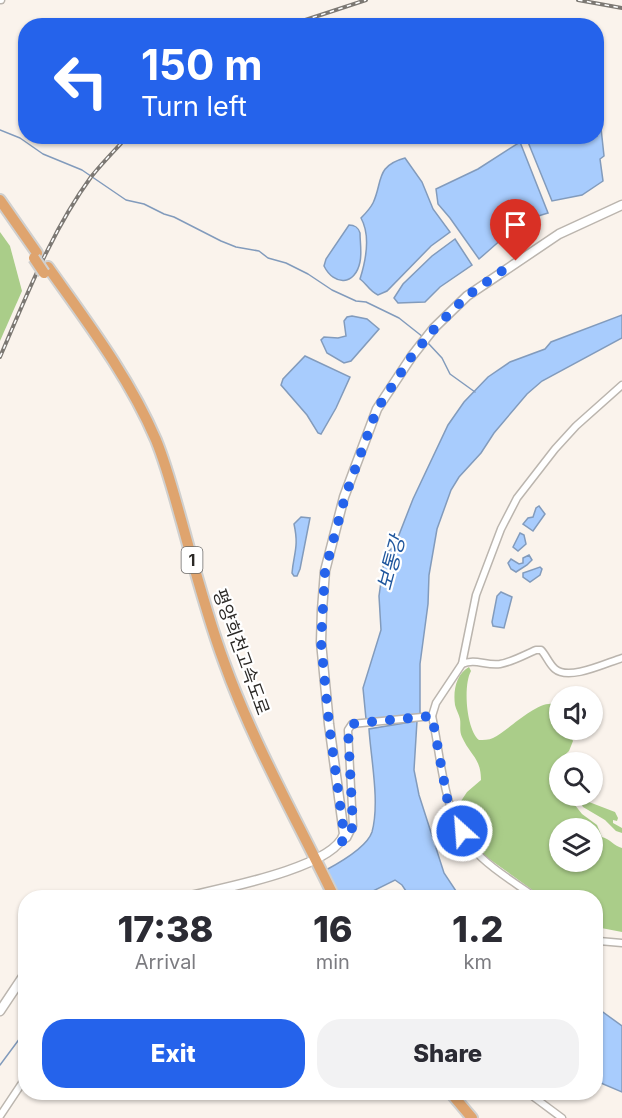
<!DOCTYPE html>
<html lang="en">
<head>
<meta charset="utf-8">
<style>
  body { margin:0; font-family:Inter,"Noto Sans KR",sans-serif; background:#f2f2f3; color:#2b2b33; height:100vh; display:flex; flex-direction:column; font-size:22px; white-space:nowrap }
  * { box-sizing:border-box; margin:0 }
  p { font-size:20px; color:#7c7c81 }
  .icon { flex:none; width:33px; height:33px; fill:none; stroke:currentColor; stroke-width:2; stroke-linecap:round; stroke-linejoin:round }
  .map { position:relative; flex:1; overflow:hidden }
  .panel { position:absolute; left:18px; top:890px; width:585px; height:210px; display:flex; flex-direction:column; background:#fff; border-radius:24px; box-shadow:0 2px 4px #0004 }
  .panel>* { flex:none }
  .banner { position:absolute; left:18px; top:18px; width:586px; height:126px; border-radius:24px; box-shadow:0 2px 4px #0004; background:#2563eb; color:#fff; overflow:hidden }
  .buttons { position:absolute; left:549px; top:686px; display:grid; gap:12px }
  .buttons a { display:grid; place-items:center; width:54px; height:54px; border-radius:50%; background:#fff; box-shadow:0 2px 4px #0004; font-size:30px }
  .pin { position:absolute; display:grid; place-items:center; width:51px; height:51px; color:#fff; margin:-62px -26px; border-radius:50% 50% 50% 0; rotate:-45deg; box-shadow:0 0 6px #0007 }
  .pin .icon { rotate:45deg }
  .me { position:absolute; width:66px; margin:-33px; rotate:334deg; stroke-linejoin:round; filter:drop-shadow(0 0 4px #0008) }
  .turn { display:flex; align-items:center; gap:21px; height:126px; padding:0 24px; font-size:27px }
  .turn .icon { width:78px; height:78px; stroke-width:2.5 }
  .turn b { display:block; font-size:42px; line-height:51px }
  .eta { display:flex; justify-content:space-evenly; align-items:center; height:102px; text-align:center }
  .eta b { font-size:36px; font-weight:800; line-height:42px }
  .cta { display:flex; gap:12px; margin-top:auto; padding:12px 24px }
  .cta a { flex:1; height:69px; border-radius:24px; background:#2563eb; color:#fff; font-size:24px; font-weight:800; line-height:69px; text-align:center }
  .cta a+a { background:#f2f2f3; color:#2b2b33 }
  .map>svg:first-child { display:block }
  .forest { fill:#aacd89; fill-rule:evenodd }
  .water { fill:#a8ccfd; stroke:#829bbc; stroke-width:1.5 }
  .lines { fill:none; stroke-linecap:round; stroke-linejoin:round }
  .stream { stroke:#829bbc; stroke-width:1.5 }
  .minor-casing { stroke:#bbb5ae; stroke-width:9 }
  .secondary-casing { stroke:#bbb5ae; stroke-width:11 }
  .motorway-casing { stroke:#d0d0cf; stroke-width:14 }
  .minor { stroke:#fff; stroke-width:6 }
  .secondary { stroke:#fff; stroke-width:8 }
  .motorway { stroke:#dfa46e; stroke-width:10 }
  .rail-casing { stroke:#7c7873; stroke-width:4 }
  .rail { stroke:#fff; stroke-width:1.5; stroke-dasharray:4.5; stroke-linecap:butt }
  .motorway-bridge-casing { stroke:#d0d0cf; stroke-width:14; stroke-linecap:butt }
  .motorway-bridge { stroke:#dfa46e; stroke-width:10 }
  .route { stroke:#2563eb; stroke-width:10; stroke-dasharray:0 18 }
  .labels { text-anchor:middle; stroke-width:4.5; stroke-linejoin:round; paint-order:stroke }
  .shield { fill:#fff; stroke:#6b6967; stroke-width:1.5 }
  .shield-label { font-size:16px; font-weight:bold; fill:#2b2926 }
  .street-label { font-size:18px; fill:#2b2926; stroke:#fff }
  .water-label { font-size:20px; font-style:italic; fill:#1f569d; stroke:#fff }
</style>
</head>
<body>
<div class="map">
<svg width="622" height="1118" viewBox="0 0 622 1118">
  <rect width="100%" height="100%" fill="#faf3ec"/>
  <g class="forest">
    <path d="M0,232L10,246L22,291L0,341Z"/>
    <path d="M469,667L471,671C463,685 466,729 479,740C483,740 489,740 493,738C509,730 537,700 554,704L559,714L560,729H567L573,741L569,751L552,767L551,772L559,785L560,795H567L582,814L597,825L602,837C610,839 614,846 622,848V932L596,927V897H542L513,876L485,856L470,836L465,824L461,801L467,792L481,780C481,758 470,755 462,737C459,731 461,725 460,719C459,714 456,710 455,705C453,691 456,674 469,667ZM560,828H592V861H560Z"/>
    <path d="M576,795H581L589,802L615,812L618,818L617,821L613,820V823L622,828V833L616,831L605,820L583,807Z"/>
  </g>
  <g class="water">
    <path d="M601,128L604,156L600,159L603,181L582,195L552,201L528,142L545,137L597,136V129Z"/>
    <path d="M520,142L548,213C520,220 500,241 479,259L450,218L438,204L436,189L478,169Z"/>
    <path d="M405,158L422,182L433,209L450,232L431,246L387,291L378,295C369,291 367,284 360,279C366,260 371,236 361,218C365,214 370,209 373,203C383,182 375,166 405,158Z"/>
    <path d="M349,225C355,225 358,227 360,233C360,242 362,253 360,262C355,286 334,286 324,266L326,259Z"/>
    <path d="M455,239L472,265L440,287L425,302L398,303L394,298L403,284L432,256Z"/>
    <path d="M622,315V338L542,381L527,394L494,433L481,453L459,477L451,490L437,529L429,575L428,604L420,664V716L366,719L363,688L381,630L379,596L384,560L387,553L395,545L413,499L448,425L464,402L488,377L510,362L545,349L551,342Z"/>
    <path d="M352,316L367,319L379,329L351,361L344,363L327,353L321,340L324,337L338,338L346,336L344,321L347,317Z"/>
    <path d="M305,356L350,377L336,408L321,434L318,433L307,415L281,385L283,379Z"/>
    <path d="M539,506L545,514L533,531L523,524L528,518L533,517L536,508Z"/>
    <path d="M301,517L310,518L300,569L297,576H294L292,573C294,552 299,547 294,524Z"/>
    <path d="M520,533L524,535L526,544L518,551L513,547Z"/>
    <path d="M529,555L532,560L527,565L516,572L511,569L508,563L511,559L519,564L523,563V558Z"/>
    <path d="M540,567L542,569L540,575L530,582L523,577V573Z"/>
    <path d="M501,592L512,597L504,628L493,626L492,622L497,596Z"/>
    <path d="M417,721L414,770L419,795L444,873L460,897H410L402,885L395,880L361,897H338L326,870C339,863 367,847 372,832C380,802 371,760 369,729Z"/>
    <path d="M596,1007L622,1026V1092L596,1081Z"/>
  </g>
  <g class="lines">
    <g class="stream">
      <path d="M0,130L20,138L43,154L82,170L126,200L144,204L164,214L174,217L221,241L236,247L259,251L268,258L286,263L308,274L332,290L356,301L366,302L399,318L423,337"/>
      <path d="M428,343L442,358L450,374L475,392"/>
      <path d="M309,897L325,890"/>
      <path d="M0,1065L26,1030"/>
    </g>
    <g class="minor-casing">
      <g id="minor">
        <path d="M0,0H1"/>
        <path d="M462,664C475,658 486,666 500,664C512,662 524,655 536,650H541C546,655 549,664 555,669C569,681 606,663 622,658"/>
        <path d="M432,716L436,703L462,664L476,595L501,529L517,498L555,449L576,426L622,385"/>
        <path d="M342,841L347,838L353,826L348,730L352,724L432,716C443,765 442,822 482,858C498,873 517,884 535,897"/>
        <path d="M596,939L599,941L622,943"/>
        <path d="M527,1092L562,1118"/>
        <path d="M0,1116L26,1077"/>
      </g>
    </g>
    <g class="secondary-casing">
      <g id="secondary">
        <path d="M186,897C219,889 334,868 344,834L329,724L321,642L322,610L325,571L344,497L377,409L412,356L434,328L467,296L559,234L622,205"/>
        <path d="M0,1011L26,972"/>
      </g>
    </g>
    <g class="motorway-casing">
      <g id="motorway">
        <path d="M0,200L37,253"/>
        <path d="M48,267C87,322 129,377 156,440C167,467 174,495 182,523C195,570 207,616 224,662C253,743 297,820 334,897"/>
        <path d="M450,1092L472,1118"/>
      </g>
    </g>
    <use href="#minor" class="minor"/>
    <use href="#secondary" class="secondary"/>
    <use href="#motorway" class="motorway"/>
    <g class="rail-casing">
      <g id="rail">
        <path d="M578,0L622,8"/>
        <path d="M287,26L366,0"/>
        <path d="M0,357C27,295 51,232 91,177C102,163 115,150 128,136"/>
      </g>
    </g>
    <use href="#rail" class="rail"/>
    <g class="motorway-bridge-casing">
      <path id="motorway-bridge" d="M34,258L44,273"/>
    </g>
    <use href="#motorway-bridge" class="motorway-bridge"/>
  </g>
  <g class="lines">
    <path class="route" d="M462,831L448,803L432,716L360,723L352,724L348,730L353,826L347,838L342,842L344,834L329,724L321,642L325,571L345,497L377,409L412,356L435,328L467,296L516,261"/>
  </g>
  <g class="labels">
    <rect class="shield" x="181.5" y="547" width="21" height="26" rx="4.5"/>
    <g class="shield-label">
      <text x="192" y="566">1</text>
    </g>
    <g class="street-label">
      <text transform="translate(241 652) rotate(70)" y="6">평양희천고속도로</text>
    </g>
    <g class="water-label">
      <text transform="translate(391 563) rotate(-75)" y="7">보통강</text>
    </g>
  </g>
</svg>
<div class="buttons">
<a><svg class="icon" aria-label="sound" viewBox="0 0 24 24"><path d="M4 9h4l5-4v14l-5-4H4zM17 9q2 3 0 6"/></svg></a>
<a><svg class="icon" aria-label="search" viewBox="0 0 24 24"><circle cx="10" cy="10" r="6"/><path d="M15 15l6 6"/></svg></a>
<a><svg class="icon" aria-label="layers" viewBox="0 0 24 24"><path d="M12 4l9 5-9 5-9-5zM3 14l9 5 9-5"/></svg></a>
</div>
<div class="pin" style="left:516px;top:261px;background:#d93025"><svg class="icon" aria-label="arrive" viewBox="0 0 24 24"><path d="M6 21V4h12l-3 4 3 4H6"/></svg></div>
<svg class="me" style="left:462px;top:831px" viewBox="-20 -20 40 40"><circle r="17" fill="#2563eb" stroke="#fff" stroke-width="3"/><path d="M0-11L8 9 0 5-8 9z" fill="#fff"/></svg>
<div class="banner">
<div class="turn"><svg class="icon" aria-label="left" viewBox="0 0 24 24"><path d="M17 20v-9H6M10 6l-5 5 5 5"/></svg><div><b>150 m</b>Turn left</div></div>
</div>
<section class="panel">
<div class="eta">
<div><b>17:38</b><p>Arrival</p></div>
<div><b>16</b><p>min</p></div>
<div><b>1.2</b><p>km</p></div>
</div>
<div class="cta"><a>Exit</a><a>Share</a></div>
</section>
</div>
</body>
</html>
